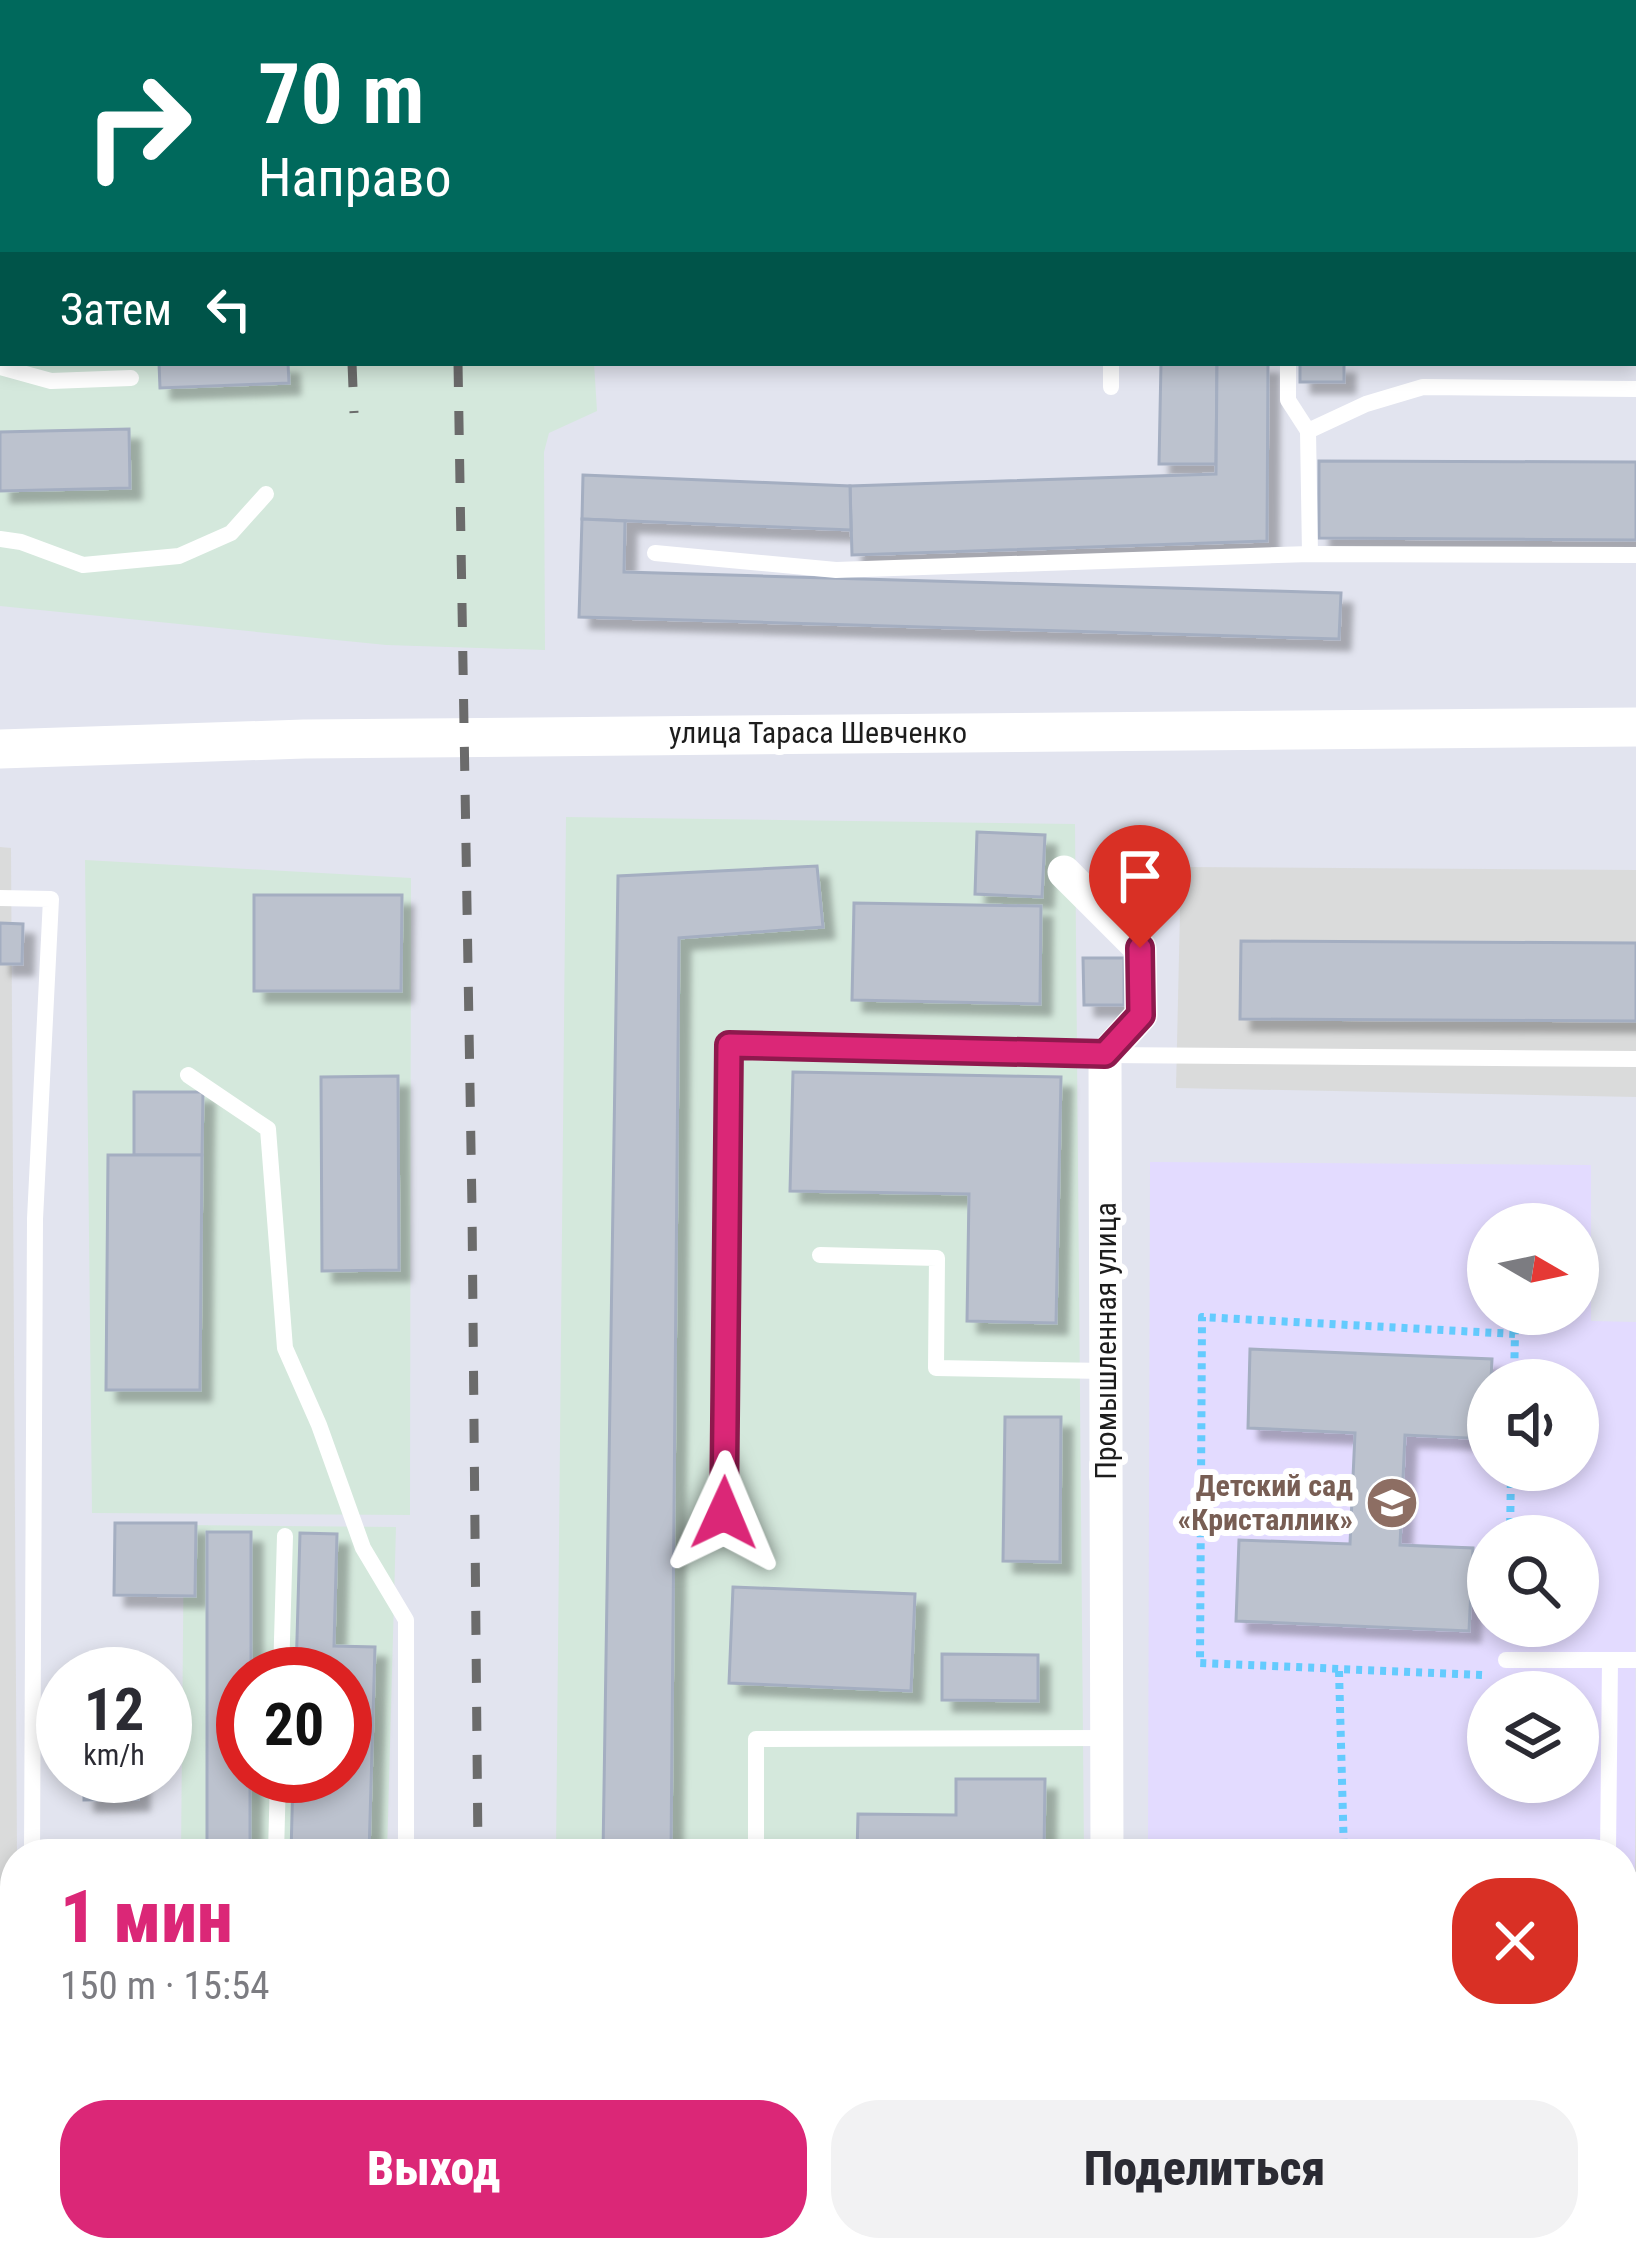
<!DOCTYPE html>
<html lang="ru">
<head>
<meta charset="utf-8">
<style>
  body { margin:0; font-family:"Roboto Condensed",sans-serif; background:#f2f2f3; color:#2b2b33; height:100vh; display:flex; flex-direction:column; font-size:45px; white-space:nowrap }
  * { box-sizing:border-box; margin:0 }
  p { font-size:39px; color:#7c7c81 }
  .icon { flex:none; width:66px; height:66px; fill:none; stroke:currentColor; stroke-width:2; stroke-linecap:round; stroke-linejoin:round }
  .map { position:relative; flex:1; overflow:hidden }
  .panel { position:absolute; left:0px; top:1839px; width:1638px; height:423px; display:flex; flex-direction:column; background:#fff; border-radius:48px 48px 0 0; box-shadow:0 6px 18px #0003 }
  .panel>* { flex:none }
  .guide { position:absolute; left:0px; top:0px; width:1638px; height:366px; box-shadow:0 6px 18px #0003; background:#00695c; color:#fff; overflow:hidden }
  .needle { width:78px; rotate:99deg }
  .fabs { position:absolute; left:1467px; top:1203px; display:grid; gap:24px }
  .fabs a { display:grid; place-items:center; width:132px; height:132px; border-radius:50%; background:#fff; box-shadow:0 6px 18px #0003; font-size:60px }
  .speed { position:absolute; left:36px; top:1647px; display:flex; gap:24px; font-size:60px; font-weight:700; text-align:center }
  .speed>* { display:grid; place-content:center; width:156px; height:156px; border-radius:50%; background:#fff; box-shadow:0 6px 18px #0003; line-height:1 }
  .speed small { font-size:30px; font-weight:400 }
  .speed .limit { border:18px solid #d22; background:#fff; color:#111 }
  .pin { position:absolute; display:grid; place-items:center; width:102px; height:102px; color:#fff; margin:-123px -51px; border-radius:50% 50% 50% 0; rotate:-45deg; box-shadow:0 0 12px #0007 }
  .pin .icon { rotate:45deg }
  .me { position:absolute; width:132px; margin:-66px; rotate:1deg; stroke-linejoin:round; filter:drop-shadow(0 0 9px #0008) }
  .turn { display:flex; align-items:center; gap:42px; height:252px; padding:0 60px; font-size:54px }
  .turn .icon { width:156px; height:156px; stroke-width:2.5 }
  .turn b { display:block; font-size:84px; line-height:102px }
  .then { display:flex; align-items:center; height:114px; padding:0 60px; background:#0003; gap:24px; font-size:45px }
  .round { display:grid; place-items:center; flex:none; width:126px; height:126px; border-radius:48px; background:#f2f2f3 }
  .overview { display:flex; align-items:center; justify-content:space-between; height:204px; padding:0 60px }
  h1 { font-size:72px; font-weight:800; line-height:90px; color:#db2777 }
  .action { display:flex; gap:24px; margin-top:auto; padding:24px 60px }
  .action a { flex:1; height:138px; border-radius:48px; background:#db2777; color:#fff; font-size:48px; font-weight:800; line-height:138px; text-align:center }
  .action a+a { background:#f2f2f3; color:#2b2b33 }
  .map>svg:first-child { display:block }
  .residential { fill:#dadbdb }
  .industrial { fill:#d4e8dc; fill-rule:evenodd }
  .education { fill:#e3dbff; fill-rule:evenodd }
  .building { fill:#bcc2ce; stroke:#a4aec1; stroke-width:3; filter:url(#shadow) }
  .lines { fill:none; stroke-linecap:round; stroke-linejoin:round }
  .path { stroke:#64cbfe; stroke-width:8; stroke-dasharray:6 6; stroke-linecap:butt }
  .service { stroke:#fff; stroke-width:16 }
  .minor { stroke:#fff; stroke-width:33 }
  .tertiary { stroke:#fff; stroke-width:39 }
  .rail { stroke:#6b6b6b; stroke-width:9; stroke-dasharray:24 24; stroke-linecap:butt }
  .route-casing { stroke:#8e194d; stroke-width:30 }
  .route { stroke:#db2777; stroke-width:21 }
  .labels { text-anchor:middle; stroke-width:12; stroke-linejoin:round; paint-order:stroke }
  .street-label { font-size:30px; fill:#1d1d1d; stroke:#fff }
  .education-label { font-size:30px; font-weight:bold; fill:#785e54; stroke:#fff; text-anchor:end }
</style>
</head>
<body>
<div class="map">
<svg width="1636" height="2261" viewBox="0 0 1636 2261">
  <defs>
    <filter id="shadow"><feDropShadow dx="11" dy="11" stdDeviation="3" flood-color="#0004"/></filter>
  </defs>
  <rect width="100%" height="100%" fill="#e2e4ef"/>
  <g class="residential">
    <path d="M0,847L11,848L17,1854L15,2247H19V2261H0Z"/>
    <path d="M1181,867L1636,870V1097L1176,1088Z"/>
    <path d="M1636,1781V2261H1147V2247H1623V2156L1632,2154Z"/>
  </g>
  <g class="industrial">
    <path d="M0,0H573V3H3V363H594L597,411L549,433L544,452L545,650L386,645L0,606Z"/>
    <path d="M566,817L1075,824L1084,1854H556Z"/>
    <path d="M85,860L411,878L410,1515L92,1513Z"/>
    <path d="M184,1525L396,1527L387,1854H181ZM243,1674H345V1776H243Z"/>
    <path d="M77,2247H377L376,2261H77Z"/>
    <path d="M554,2247H1088V2259L554,2261Z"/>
  </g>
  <path class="education" d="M1150,1162L1591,1165V1321L1636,1322L1635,1880L1623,1879V1854H1148ZM1488,1224H1578V1314H1488ZM1488,1380H1578V1470H1488ZM1488,1536H1578V1626H1488ZM1488,1692H1578V1782H1488Z"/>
  <g class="building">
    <rect x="143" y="0" width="178" height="3"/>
    <path d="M159,363H288L289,383L160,388Z"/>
    <path d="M1161,363H1217L1216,464H1159Z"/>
    <path d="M1217,363H1268L1267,541L852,555L850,486L1216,474Z"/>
    <rect x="1300" y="363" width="44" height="19"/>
    <path d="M129,429L130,488L0,491V432Z"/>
    <path d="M1319,461L1636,462V540L1319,538Z"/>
    <path d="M583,475L850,486L851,530L582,519Z"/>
    <path d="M582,519L625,521L624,572L1341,593L1339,639L579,617Z"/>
    <path d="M977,832L1045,835L1042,897L975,894Z"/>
    <path d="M817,866L823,927L679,938L671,1854H603L618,876Z"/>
    <path d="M254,895H402L401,991H254Z"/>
    <path d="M854,903L1041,906L1040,1004L852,1000Z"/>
    <path d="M0,923L23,924L22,964H0Z"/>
    <path d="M1241,941L1636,943V1021L1240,1019Z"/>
    <path d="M1083,958H1124V1005H1084Z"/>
    <path d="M793,1072L1061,1077L1056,1323L967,1321L969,1194L790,1191Z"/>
    <path d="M398,1076L399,1270L322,1271L321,1077Z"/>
    <path d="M134,1092H203L202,1155H134Z"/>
    <path d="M108,1155H202L200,1390H106Z"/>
    <path d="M1250,1349L1492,1359L1491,1380H1488V1439L1405,1435L1400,1545L1473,1548L1469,1631L1236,1621L1239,1540L1350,1544L1355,1433L1248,1428Z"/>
    <path d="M1005,1417H1061L1060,1562L1003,1561Z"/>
    <path d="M115,1523H196L195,1596L114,1595Z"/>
    <path d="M207,1532H251V1674H243V1776H250V1854H207Z"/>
    <path d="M300,1533L337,1534L334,1646L375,1647L369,1854H291L293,1776H345V1674H296Z"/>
    <path d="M733,1587L915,1594L911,1691L729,1683Z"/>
    <path d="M942,1654L1038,1655V1701L942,1700Z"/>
    <path d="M84,1776H138V1799L84,1800Z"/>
    <path d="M956,1779H1045L1044,1854H857L858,1814L956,1815Z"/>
    <rect x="161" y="2247" width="78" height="14"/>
    <path d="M280,2247H357V2251L324,2250V2261H279Z"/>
    <path d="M579,2247H728V2257L579,2256Z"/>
  </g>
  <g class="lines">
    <g class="path">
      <path d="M1510,1536L1511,1470"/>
      <path d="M1339,1671L1344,1854"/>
      <path d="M1482,1675L1200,1663L1202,1317L1515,1334L1514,1380"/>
    </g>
    <g class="service">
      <path d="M1083,0V3"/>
      <path d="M913,1L994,3"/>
      <path d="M1635,21H1636"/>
      <path d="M0,86L3,87"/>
      <path d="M1288,363V400L1308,431"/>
      <path d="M0,367L51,381L131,378"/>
      <path d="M1111,387V363"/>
      <path d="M0,539L21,542L83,565L179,556L231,533L266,494"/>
      <path d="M655,553L836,570L1310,554L1636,555"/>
      <path d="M1310,554L1308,431L1366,404L1423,387L1636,389"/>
      <path d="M0,898L51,899L35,1219L32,1854"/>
      <path d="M188,1075L268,1129L285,1348L319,1425L363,1548L406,1620V1854"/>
      <path d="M820,1255L937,1258L936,1368L1106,1371"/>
      <path d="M724,1513L729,1045L1105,1055L1636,1059"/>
      <path d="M1506,1660H1636"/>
      <path d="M281,1674L285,1536"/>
      <path d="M276,1854L278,1776"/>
      <path d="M756,1854V1739L1107,1738"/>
      <path d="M1608,1854L1610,1660"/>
      <path d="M1623,1879L1636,1880"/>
      <path d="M0,2252H18L26,2247"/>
      <path d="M263,2261V2247"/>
      <path d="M397,2261V2247"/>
      <path d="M1604,2261V2247"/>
      <path d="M1614,2261L1636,2245"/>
    </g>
    <g class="minor">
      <path d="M1064,872L1140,948L1141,1015L1105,1055L1107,1854"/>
      <path d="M1109,2247L1110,2261"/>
    </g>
    <path class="tertiary" d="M0,749L304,739L1636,727"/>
    <g class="rail">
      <path d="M342,0V3"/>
      <path d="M450,0V3"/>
      <path d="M352,363L354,413"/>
      <path d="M458,363L472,1209L478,1854"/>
      <path d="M481,2261V2247"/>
    </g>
  </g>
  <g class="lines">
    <g class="route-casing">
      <path id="route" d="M724,1513L729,1045L1105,1054L1141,1015L1140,948"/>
    </g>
    <use href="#route" class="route"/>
  </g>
  <defs>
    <g id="school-disc" transform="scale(2.7)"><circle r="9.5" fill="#8d6e63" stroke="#fff"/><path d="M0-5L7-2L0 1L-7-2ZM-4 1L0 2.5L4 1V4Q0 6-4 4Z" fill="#fff"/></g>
  </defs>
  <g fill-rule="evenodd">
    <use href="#school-disc" x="1392" y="1503"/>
  </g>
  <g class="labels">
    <g class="street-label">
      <text x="818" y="743">улица Тараса Шевченко</text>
      <text transform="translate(1106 1341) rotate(-90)" y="10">Промышленная улица</text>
    </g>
    <g class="education-label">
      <text x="1353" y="1496">Детский сад<tspan x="1353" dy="34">«Кристаллик»</tspan></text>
    </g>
  </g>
</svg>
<div class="fabs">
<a><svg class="needle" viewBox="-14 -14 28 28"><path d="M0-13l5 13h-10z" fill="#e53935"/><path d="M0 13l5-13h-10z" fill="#7c7c81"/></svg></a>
<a><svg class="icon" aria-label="sound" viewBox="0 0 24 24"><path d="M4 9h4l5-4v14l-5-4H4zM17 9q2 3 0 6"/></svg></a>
<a><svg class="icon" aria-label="search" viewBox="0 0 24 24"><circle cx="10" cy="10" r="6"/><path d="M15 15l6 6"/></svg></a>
<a><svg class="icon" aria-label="layers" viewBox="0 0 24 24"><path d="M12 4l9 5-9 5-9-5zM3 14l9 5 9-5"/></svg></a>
</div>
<div class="speed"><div>12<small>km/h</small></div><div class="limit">20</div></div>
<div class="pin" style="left:1140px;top:948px;background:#d93025"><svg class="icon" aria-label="arrive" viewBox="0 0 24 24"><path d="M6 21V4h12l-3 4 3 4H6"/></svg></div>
<svg class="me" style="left:724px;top:1513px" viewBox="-20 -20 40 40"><path d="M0-17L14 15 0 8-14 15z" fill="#db2777" stroke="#fff" stroke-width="4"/></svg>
<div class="guide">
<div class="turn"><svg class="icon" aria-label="right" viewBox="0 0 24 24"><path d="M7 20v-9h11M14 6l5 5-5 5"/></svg><div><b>70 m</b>Направо</div></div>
<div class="then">Затем<svg class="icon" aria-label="left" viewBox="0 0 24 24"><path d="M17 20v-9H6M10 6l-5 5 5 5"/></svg></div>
</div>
<section class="panel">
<div class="overview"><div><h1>1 мин</h1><p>150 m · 15:54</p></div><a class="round" style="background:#d93025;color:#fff"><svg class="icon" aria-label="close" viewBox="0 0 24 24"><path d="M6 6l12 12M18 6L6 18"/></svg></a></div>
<div class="action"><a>Выход</a><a>Поделиться</a></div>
</section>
</div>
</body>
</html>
